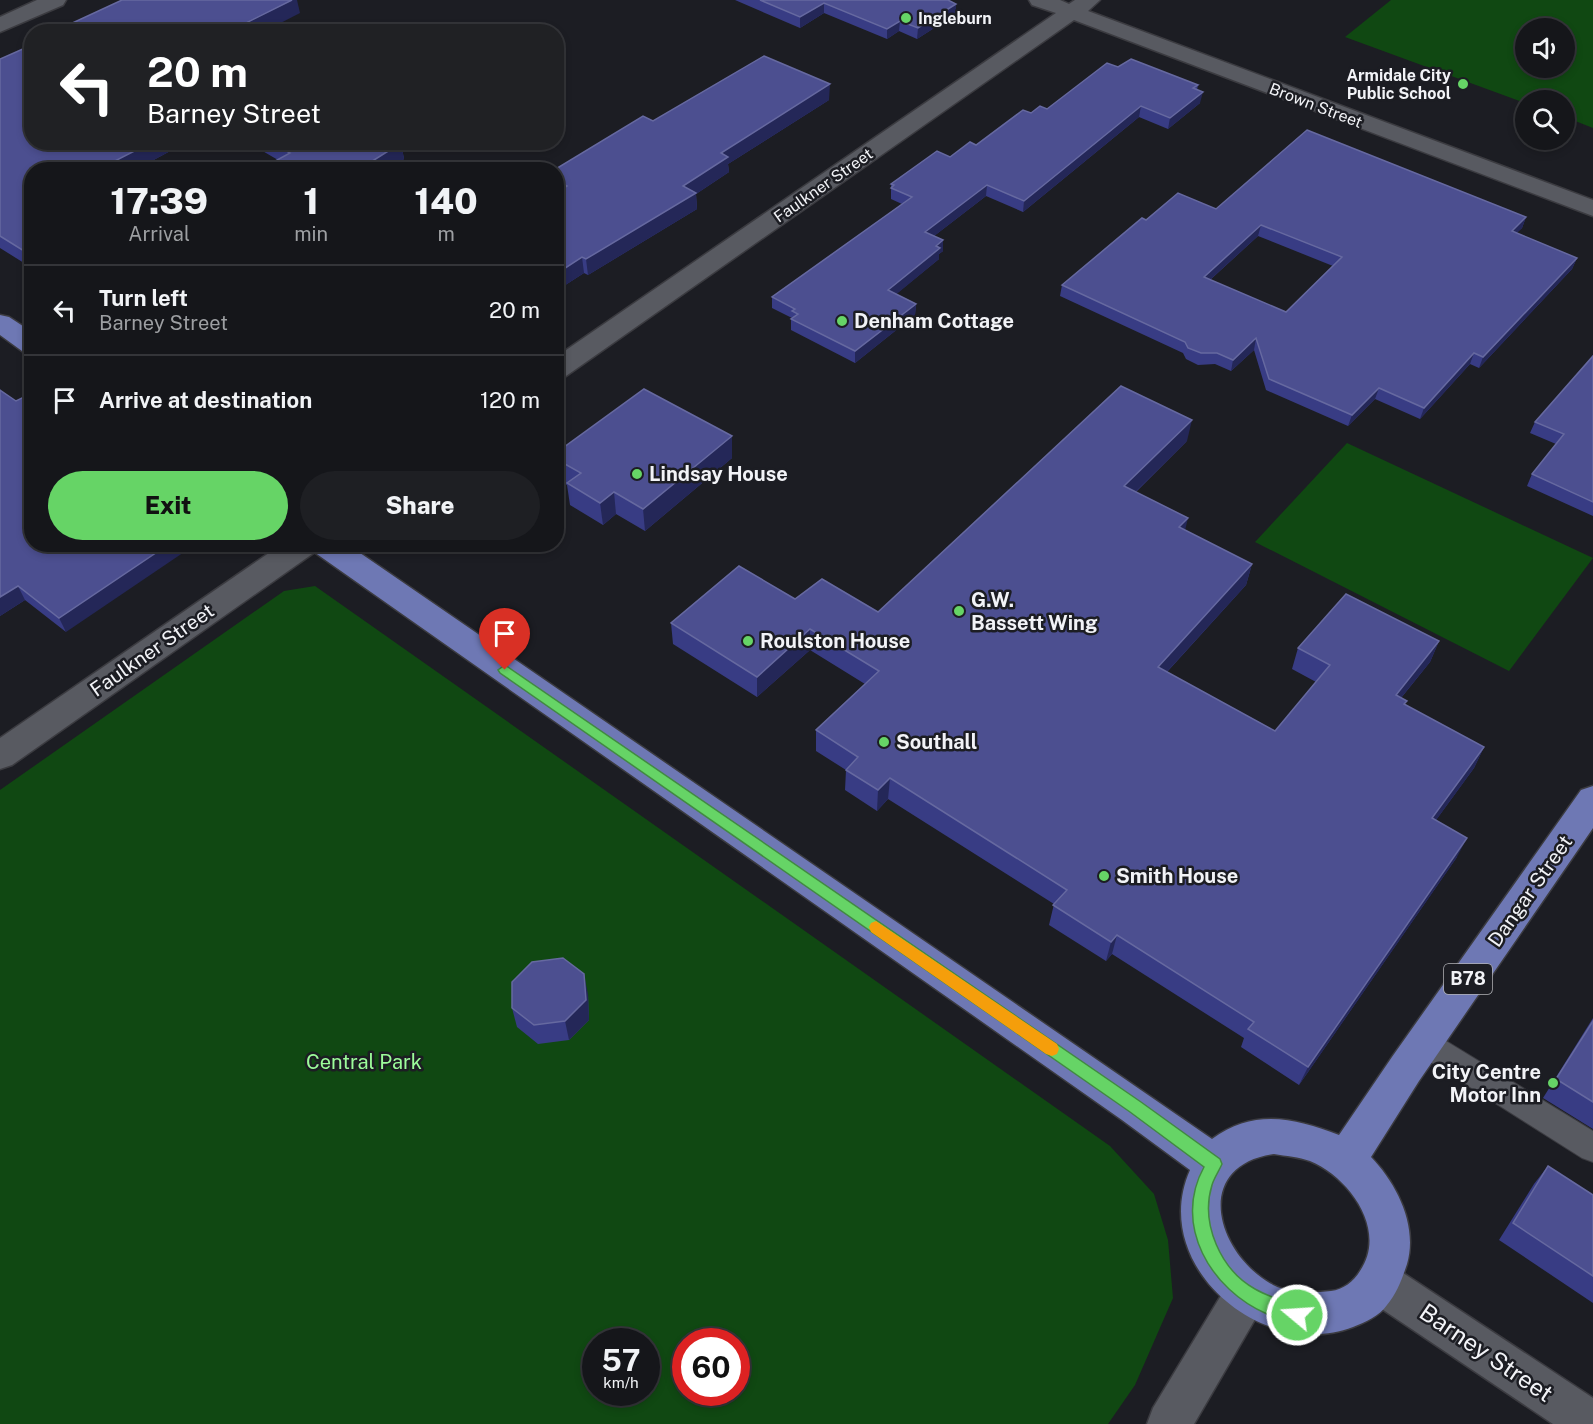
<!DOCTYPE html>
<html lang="en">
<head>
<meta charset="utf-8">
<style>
  body { margin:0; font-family:"Public Sans",sans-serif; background:#1e1f23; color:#f1f3f6; height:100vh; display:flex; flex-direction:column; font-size:22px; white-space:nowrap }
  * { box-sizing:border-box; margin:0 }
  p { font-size:20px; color:#9d9fa2 }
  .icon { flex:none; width:33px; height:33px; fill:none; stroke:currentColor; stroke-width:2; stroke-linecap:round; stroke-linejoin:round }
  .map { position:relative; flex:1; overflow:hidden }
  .sheet { position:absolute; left:24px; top:162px; width:540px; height:390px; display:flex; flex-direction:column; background:#15161a; border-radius:24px; box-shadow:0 3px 9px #0003,0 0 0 2px #343539 }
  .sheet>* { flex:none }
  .guide { position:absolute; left:24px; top:24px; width:540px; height:126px; border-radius:24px; box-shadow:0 3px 9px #0003,0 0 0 2px #343539; background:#202124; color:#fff; overflow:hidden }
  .tools { position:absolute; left:1515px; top:18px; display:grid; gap:12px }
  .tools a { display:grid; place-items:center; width:60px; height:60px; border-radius:50%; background:#15161a; box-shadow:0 3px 9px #0003,0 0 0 2px #343539; font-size:30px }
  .speed { position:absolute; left:582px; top:1328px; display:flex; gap:12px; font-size:30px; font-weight:700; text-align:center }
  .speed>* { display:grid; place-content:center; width:78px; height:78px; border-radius:50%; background:#15161a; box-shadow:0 3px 9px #0003,0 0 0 2px #343539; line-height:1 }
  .speed small { font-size:15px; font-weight:400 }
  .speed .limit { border:9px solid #d22; background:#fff; color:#111 }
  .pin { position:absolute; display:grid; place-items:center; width:51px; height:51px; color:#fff; margin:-62px -26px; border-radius:50% 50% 50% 0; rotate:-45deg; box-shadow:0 0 6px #0007 }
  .pin .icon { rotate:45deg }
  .me { position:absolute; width:66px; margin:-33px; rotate:288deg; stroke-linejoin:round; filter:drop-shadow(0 0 4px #0008) }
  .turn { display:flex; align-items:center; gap:21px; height:126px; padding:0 24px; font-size:27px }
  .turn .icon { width:78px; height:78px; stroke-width:2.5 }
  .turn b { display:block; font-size:42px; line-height:51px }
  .eta { display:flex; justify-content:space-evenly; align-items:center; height:102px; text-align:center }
  .eta b { font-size:36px; font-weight:800; line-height:42px }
  .cta { display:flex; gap:12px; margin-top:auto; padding:12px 24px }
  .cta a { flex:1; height:69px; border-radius:36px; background:#66d466; color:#111; font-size:24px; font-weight:800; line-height:69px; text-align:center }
  .cta a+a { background:#1e1f23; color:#f1f3f6 }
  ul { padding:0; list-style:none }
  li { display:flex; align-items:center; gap:18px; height:90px; padding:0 24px; border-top:2px solid #343539 }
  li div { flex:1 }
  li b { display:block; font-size:22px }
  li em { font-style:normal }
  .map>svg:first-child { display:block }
  .green { fill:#104812; fill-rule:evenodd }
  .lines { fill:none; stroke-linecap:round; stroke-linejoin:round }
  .service-casing { stroke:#3b3b40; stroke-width:2 }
  .minor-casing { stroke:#3b3b40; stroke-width:3 }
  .tertiary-casing { stroke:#3b3b40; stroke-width:3 }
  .primary-casing { stroke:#3b3b40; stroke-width:3 }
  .service { fill:#585a61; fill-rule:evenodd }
  .minor { fill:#585a61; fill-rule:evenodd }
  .tertiary { fill:#585a61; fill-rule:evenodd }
  .primary { fill:#6e78b4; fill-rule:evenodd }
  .wall { fill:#383c84; fill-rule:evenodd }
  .shaded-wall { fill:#242758 }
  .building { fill:#4c4f90; stroke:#6669a0; stroke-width:1.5; fill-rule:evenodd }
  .route { fill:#66d466; stroke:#428a42; stroke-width:1.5 }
  .slow { fill:#f59e0b }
  .poi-dot { fill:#66d466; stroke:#1c1d23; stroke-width:2 }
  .labels { text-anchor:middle; stroke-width:5; stroke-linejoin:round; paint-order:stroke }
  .far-poi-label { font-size:16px; font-weight:bold; fill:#f2f3f7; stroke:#1c1d23; text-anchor:start }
  .far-street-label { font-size:16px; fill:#f2f3f7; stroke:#1c1d23 }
  .shield { fill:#1c1d23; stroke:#b2b3b7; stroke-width:1.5 }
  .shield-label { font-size:18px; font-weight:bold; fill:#f2f3f7 }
  .poi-label { font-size:20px; font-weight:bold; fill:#f2f3f7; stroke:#1c1d23; text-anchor:start }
  .street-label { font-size:20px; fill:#f2f3f7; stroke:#1c1d23 }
  .park-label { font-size:20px; fill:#9cfc9a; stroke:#1c1d23 }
  .near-street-label { font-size:24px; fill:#f2f3f7; stroke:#1c1d23 }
</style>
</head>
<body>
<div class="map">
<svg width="1593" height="1424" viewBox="0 0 1593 1424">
  <rect width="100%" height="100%" fill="#1c1d23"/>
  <g class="green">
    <path d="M1391,0H1593V128L1565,117L1564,100H1526L1525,103L1345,37ZM1526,28H1564V68H1526Z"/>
    <path d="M1347,443L1593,558L1509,671L1255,542Z"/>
    <path d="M315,586L1110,1146L1154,1194L1168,1240L1173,1298L1135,1385L1108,1424H0V790L284,591ZM596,1341H646V1392H596ZM686,1341H736V1392H686Z"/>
  </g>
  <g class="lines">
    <g class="service-casing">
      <path id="service" d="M1423,1029L1433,1033L1593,1131V1162L1582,1158L1413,1051L1408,1042L1413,1033Z"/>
    </g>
    <g class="minor-casing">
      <g id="minor">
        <path d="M37,0H66L63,5L0,32V17Z"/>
        <path d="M1029,0H1060L1069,4L1075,0H1100L1088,11L1593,200V216L1074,20L566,376L556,379V357L1056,13L1032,5Z"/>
        <path d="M282,544H319L315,552L12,765L0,769V738Z"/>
        <path d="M1246,1273L1261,1279L1267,1294L1261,1309L1194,1424H1147L1153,1408L1231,1279Z"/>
      </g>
    </g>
    <g class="tertiary-casing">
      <path id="tertiary" d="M1379,1261L1394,1267L1593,1398V1424H1553L1364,1297L1358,1282L1364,1267Z"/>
    </g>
    <g class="primary-casing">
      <g id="primary">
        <path d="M0,315L9,317L32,332V353L22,351L0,335Z"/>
        <path d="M310,544H347L1212,1139C1254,1108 1295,1118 1339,1135L1392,1057L1581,790L1593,786V828L1419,1081L1371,1157C1397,1184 1418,1226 1407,1264C1402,1279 1397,1293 1387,1305C1379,1316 1366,1322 1353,1327C1262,1362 1148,1265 1190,1170L1122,1120L314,552ZM1274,1154C1286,1156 1299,1157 1310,1161C1349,1177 1388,1230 1360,1271C1354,1281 1343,1290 1331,1291C1312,1293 1291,1294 1273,1285C1216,1254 1191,1166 1274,1154Z"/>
      </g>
    </g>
    <use href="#service" class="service"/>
    <use href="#minor" class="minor"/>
    <use href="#tertiary" class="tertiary"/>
    <use href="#primary" class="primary"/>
  </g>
  <g class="wall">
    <path d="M735,0H948L956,14L917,39L899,31L887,39L824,13L800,28Z"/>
    <path d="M0,59L32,142H187L135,170H32V268L0,248Z"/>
    <path d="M1118,67L1198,85L1197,90L1200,103L1168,129L1139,117L1023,212L986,196L934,236L943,240V251L939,254V259L896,294L916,304L915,315L855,363L791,330V319L792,318L772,308V297L902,204L891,199V184L976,145L1031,113L1047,109Z"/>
    <path d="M829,100L728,164L729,172L696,194L697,209L588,275L584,273L556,291V170L653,121Z"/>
    <path d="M247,142H399L401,143L404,159L388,170H259L278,160Z"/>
    <path d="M1216,209L1526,217L1522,228L1516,233L1577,258L1572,269L1479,368L1470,364L1420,419L1375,399L1348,426L1266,390L1254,350L1231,371L1215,364L1198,365L1186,359L1183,353L1060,296L1062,285L1146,220ZM1258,236L1333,266L1286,312L1210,280Z"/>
    <path d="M1593,356V516L1527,486L1532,474L1556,444L1530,433L1535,422Z"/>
    <path d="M0,390L66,632L25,600L0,616Z"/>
    <path d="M732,436V458L645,531L616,514L603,525L570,505L567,485L556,479V453Z"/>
    <path d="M1187,441L1136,492L1185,530L1252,564L1246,585L1167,672L1275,731L1316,682L1292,669L1298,648L1439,641L1430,662L1401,698L1405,705L1484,747L1474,768L1436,820L1457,857L1299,1085L1241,1047L1244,1038L1112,954L1106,961L1049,925L1054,904L888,799L877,811L845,790L846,770L816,751V730L865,684L810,650L757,697L673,644L671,623L795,599L878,612Z"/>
    <path d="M588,994L589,1020L569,1040L538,1044L517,1027L512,1008Z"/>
    <path d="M1593,1018V1129L1543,1098Z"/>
    <path d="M1548,1166L1593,1195V1303L1499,1240L1534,1184Z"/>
  </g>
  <g class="shaded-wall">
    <path d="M292,0H297L300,13L263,32H228Z"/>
    <path d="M824,3V13L800,28V17Z"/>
    <path d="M956,4V14L917,39L918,28Z"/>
    <path d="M900,21L899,31L887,39V29Z"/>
    <path d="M830,84L829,100L728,164L729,172L696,194L697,209L588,275L586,259L683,186L721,153Z"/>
    <path d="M1203,92L1200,103L1168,129L1170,118Z"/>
    <path d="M1141,106L1139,117L1023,212L1024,201Z"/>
    <path d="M152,142H187L135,170H104L103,167Z"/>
    <path d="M401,143L404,159L388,170H367L366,165Z"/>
    <path d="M987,185L986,196L925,243V232Z"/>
    <path d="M1526,217L1522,228L1508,242L1512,231Z"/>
    <path d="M1261,225L1258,236L1201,288L1204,277Z"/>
    <path d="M943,240V251L939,254V259L887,302L888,290L936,246Z"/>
    <path d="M582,257L584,273L556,291V274Z"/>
    <path d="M1577,258L1572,269L1479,368L1483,357Z"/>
    <path d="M916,304L915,315L855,363V351Z"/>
    <path d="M1256,338L1254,350L1231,371L1233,360Z"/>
    <path d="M1474,353L1470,364L1420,419L1424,408Z"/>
    <path d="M1379,388L1375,399L1348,426L1352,415Z"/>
    <path d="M1192,420L1187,441L1120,507L1124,486Z"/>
    <path d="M732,436V458L645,531L643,509Z"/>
    <path d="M614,492L616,514L603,525L600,503Z"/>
    <path d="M1188,518L1183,539L1179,527Z"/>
    <path d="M169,544H196L66,632L59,618Z"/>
    <path d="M1252,564L1246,585L1153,687L1158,667Z"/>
    <path d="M18,586L25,600L0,616V597Z"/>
    <path d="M810,629V650L757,697V677Z"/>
    <path d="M1439,641L1430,662L1387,715L1396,695Z"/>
    <path d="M1484,747L1474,768L1423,838L1432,818Z"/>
    <path d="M890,778L888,799L877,811L878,790Z"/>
    <path d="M1467,838L1457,857L1299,1085L1308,1067Z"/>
    <path d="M1117,935L1112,954L1106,961L1111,942Z"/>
    <path d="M584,974L588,994L589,1020L569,1040L565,1021Z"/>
  </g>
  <g class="building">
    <path d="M122,0H292L228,32H53Z"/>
    <path d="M760,0H948L956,4L918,28L900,21L887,29L824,3L800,17Z"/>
    <path d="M32,45V142H152L103,167L107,170H32V256L0,236V59Z"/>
    <path d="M764,56L830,84L721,153L728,157L683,186L696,193L586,259L582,257L556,274V193L567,186L556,180V170H554L643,116L653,121Z"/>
    <path d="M1131,59L1198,85L1193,88L1203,92L1170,118L1141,106L1024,201L987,185L925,232L943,240L936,246L940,248L888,290L916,304L855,351L791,319L798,314L792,311L795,309L772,297L912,197L891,188L894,185L891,184L937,151L950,157L970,142L976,145L1023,110L1031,113L1040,106L1047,109L1107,63L1118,67Z"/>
    <path d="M1307,130L1526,217L1512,231L1577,258L1483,357L1474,353L1424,408L1379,388L1352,415L1269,379L1256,338L1233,360L1217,353H1201L1188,348L1185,342L1062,285L1142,218L1146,220L1178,193L1216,209ZM1261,225L1342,257L1286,312L1204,277Z"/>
    <path d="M271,142H399L401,143L366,165L374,170H259L290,153Z"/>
    <path d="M1593,356V502L1532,474L1564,434L1535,422Z"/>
    <path d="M1121,386L1192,420L1124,486L1188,518L1179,527L1252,564L1158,667L1275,731L1330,665L1298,648L1346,594L1439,641L1396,695L1407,701L1404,704L1484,747L1432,818L1467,838L1308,1067L1248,1029L1254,1022L1117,935L1111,942L1053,905L1067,890L890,778L878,790L846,770L858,757L816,730L879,671L810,629L757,677L671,623L739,566L795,599L822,579L878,612Z"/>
    <path d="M644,389L732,436L643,509L614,492L600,503L567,483L581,473L556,459V453Z"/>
    <path d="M0,390L16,401L26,396L32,400V544H169L59,618L18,586L0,597Z"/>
    <path d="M563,958L584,974L586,1000L565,1021L534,1025L512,1008V982L532,962Z"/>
    <path d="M1593,1021V1102L1556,1079Z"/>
    <path d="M1548,1166L1593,1195V1276L1513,1223Z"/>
  </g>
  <path class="route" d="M505,665L1141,1102L1220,1159L1222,1164C1219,1171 1214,1178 1212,1185C1200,1224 1221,1270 1255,1289C1271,1298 1287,1302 1303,1308L1305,1315L1303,1321C1293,1325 1278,1319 1267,1314C1211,1290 1172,1225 1204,1167L1130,1112L500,673L498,670Z"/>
  <path class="slow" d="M876,921L1057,1044L1059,1049L1057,1054L1052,1056L1046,1054L871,932L869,927L871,923Z"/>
  <g class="poi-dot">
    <circle cx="906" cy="18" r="6"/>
    <circle cx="1463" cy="84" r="6"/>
    <circle cx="842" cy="321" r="6"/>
    <circle cx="637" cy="474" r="6"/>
    <circle cx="959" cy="611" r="6"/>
    <circle cx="748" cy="641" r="6"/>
    <circle cx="884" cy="742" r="6"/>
    <circle cx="1104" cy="876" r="6"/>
    <circle cx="1553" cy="1083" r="6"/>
  </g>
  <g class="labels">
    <g class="far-poi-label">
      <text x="918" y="24">Ingleburn</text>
      <text x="1451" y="81" text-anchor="end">Armidale City<tspan x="1451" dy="18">Public School</tspan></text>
    </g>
    <g class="far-street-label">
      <text transform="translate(1316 105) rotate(21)" y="6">Brown Street</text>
      <text transform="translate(823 185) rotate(-35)" y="6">Faulkner Street</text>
    </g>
    <rect class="shield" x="1444" y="964" width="48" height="30" rx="4.5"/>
    <g class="shield-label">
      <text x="1468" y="985">B78</text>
    </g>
    <g class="poi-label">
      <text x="854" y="328">Denham Cottage</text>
      <text x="649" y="481">Lindsay House</text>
      <text x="971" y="607">G.W.<tspan x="971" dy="23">Bassett Wing</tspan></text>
      <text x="760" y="648">Roulston House</text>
      <text x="896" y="749">Southall</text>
      <text x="1116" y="883">Smith House</text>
      <text x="1541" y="1079" text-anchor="end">City Centre<tspan x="1541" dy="23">Motor Inn</tspan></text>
    </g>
    <g class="street-label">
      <text transform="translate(152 650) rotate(-35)" y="7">Faulkner Street</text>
      <text transform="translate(1530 891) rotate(-55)" y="7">Dangar Street</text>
    </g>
    <g class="park-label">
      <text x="364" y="1069">Central Park</text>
    </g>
    <g class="near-street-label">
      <text transform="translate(1486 1353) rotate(34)" y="8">Barney Street</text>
    </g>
  </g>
</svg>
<div class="tools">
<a><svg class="icon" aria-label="sound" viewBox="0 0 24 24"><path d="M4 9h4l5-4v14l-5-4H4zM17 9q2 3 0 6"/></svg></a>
<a><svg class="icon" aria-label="search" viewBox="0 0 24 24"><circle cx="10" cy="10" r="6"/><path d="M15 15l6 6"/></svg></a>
</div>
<div class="speed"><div>57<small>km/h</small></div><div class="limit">60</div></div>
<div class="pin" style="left:505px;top:670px;background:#d93025"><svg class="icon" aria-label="arrive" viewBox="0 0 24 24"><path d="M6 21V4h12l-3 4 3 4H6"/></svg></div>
<svg class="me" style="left:1297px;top:1315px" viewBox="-20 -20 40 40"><circle r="17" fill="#66d466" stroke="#fff" stroke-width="3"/><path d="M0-11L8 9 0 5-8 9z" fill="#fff"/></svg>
<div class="guide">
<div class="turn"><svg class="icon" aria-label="left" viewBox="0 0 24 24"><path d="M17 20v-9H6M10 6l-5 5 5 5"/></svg><div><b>20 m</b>Barney Street</div></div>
</div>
<section class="sheet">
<div class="eta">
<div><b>17:39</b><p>Arrival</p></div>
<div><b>1</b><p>min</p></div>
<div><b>140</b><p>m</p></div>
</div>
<ul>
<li><svg class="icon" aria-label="left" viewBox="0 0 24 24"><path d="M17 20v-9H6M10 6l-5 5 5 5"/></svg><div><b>Turn left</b><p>Barney Street</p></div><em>20 m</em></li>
<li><svg class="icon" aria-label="arrive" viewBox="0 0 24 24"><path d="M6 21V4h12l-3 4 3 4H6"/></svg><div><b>Arrive at destination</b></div><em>120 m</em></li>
</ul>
<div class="cta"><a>Exit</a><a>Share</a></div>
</section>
</div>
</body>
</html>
